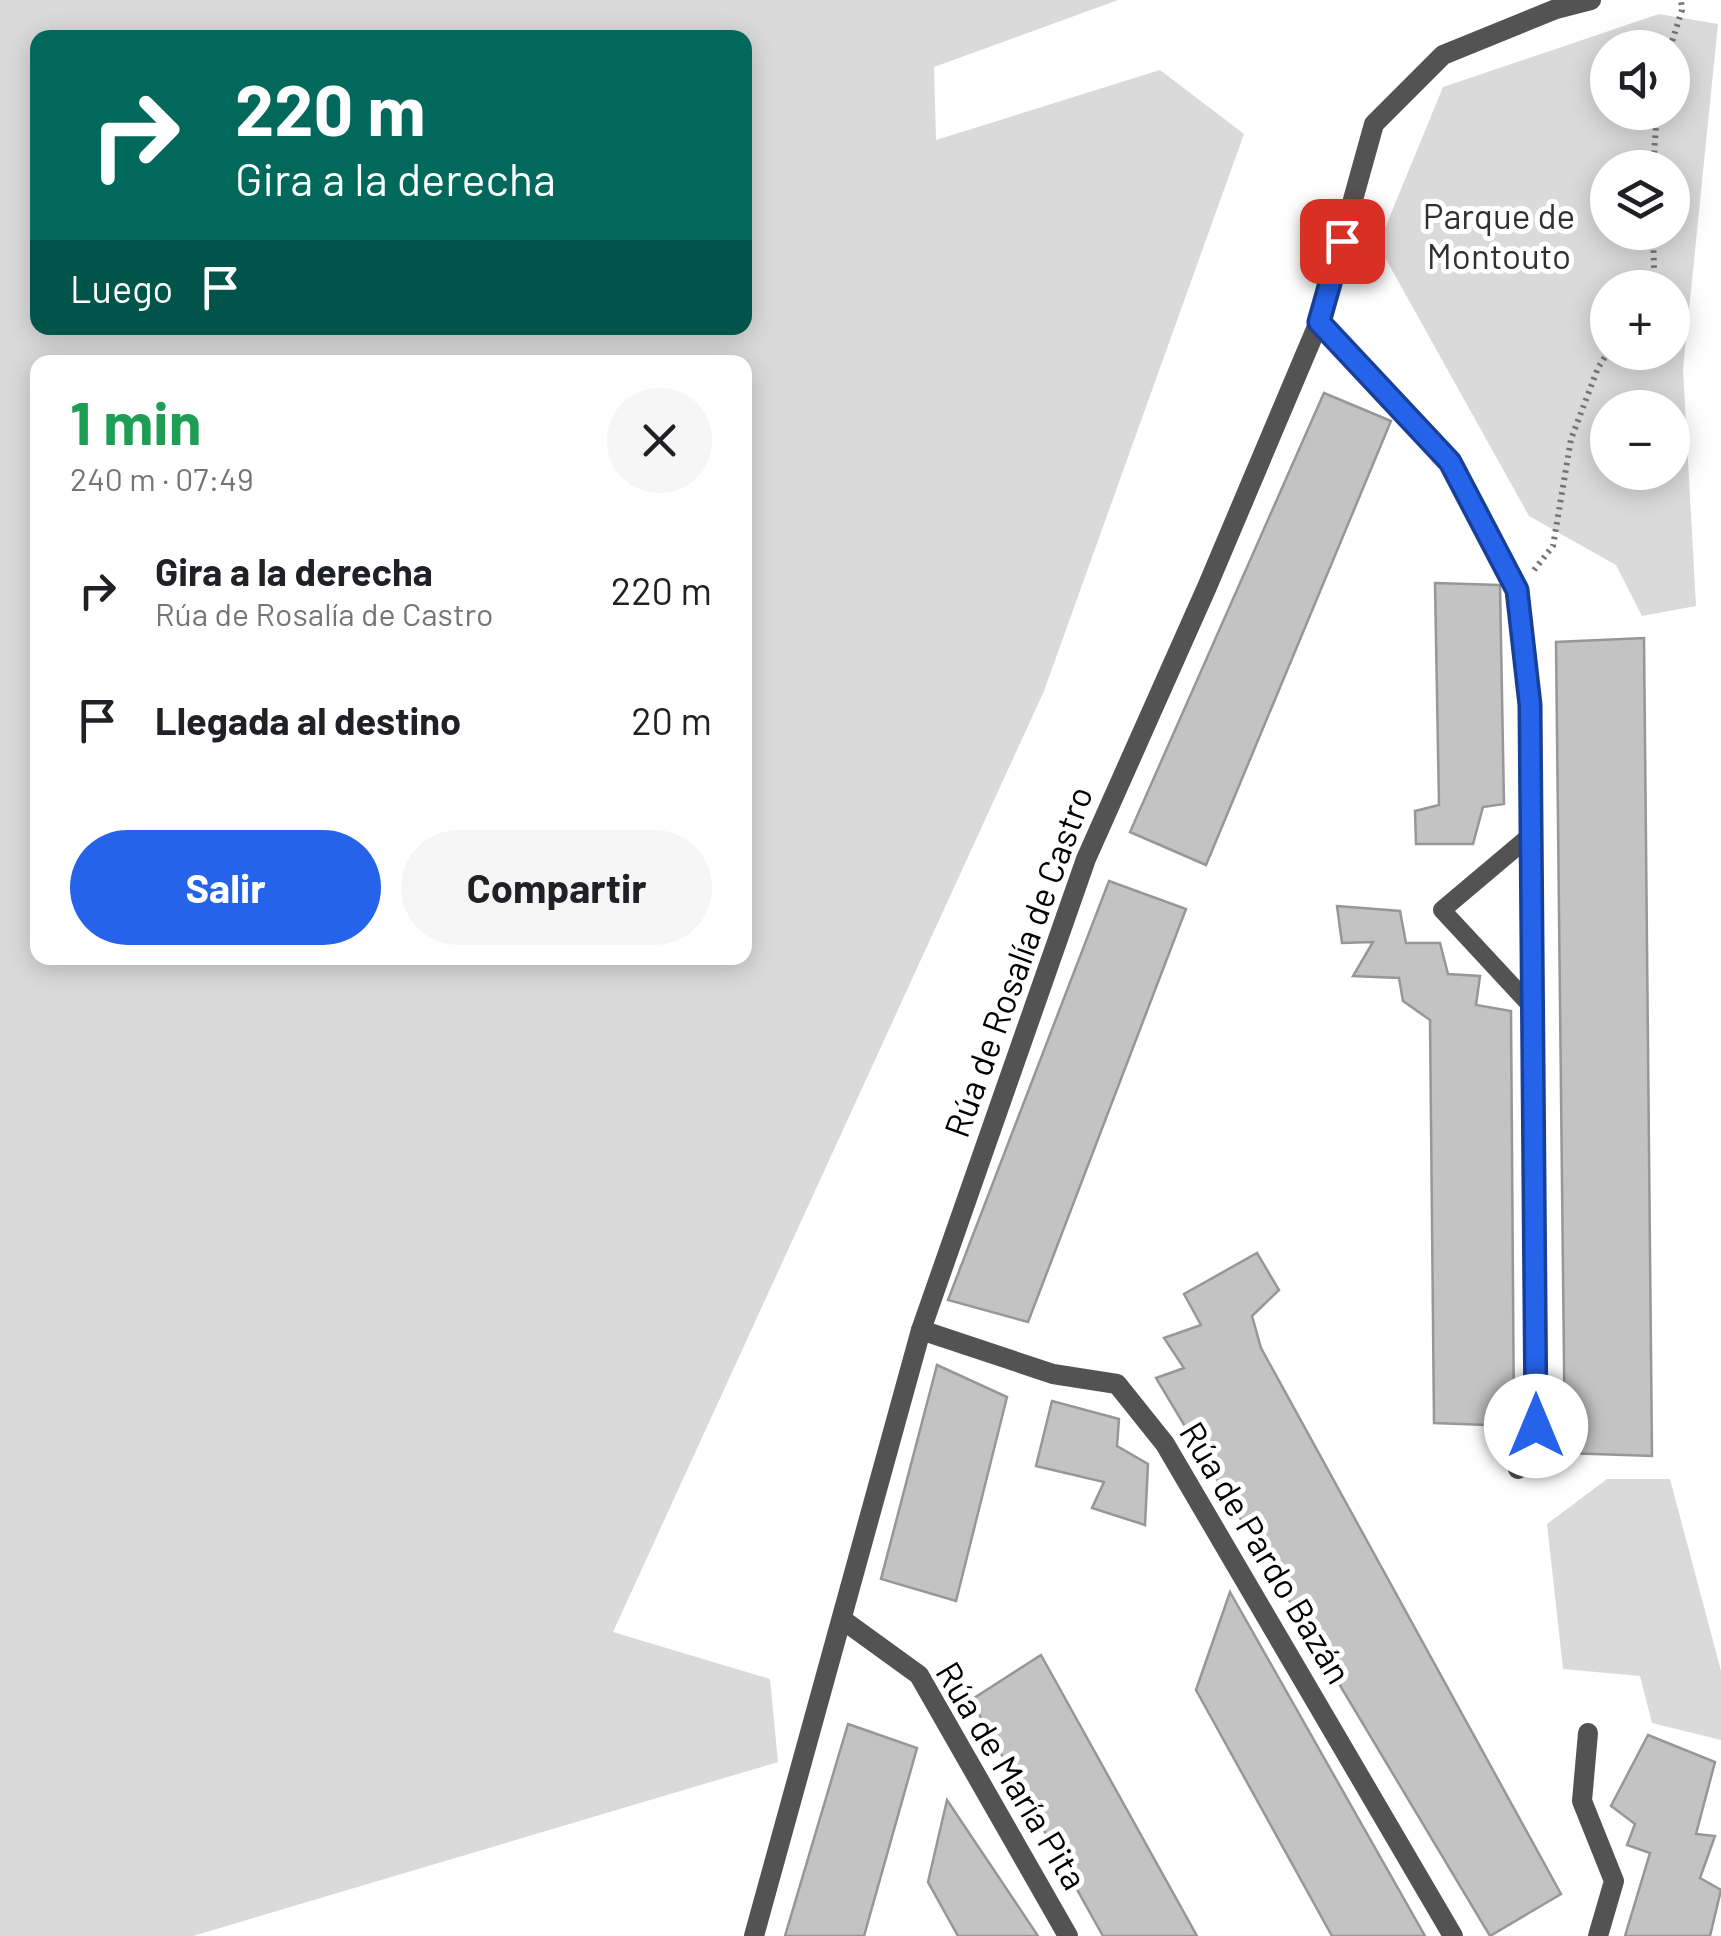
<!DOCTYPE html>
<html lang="es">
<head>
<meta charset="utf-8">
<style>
  body { margin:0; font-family:Barlow,sans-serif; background:#f6f6f6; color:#202124; height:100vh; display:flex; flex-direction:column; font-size:38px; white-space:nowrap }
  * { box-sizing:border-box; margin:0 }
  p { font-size:32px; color:#757577 }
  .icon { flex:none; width:55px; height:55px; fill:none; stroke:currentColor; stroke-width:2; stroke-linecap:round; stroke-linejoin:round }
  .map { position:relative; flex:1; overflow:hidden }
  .side { position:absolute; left:30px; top:355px; width:722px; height:610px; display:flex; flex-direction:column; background:#fff; border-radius:20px; box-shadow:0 5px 25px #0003 }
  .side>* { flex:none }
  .guide { position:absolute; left:30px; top:30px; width:722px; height:305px; border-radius:20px; box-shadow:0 5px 25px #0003; background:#00695c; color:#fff; overflow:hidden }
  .fabs { position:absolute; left:1590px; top:30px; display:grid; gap:20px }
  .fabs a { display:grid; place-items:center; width:100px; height:100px; border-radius:50%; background:#fff; box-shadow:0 5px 25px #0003; font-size:50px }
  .pin { position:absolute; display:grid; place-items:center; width:85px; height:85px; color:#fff; margin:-42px; border-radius:20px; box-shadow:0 5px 15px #0006 }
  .me { position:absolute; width:110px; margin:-55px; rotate:0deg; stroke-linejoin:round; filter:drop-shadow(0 0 8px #0008) }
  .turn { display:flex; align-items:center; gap:35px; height:210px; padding:0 40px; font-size:45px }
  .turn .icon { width:130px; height:130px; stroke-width:2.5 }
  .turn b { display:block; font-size:70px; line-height:85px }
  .then { display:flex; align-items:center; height:95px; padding:0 40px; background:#0003; gap:20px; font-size:38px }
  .round { display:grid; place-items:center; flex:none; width:105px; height:105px; border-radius:52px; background:#f6f6f6 }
  .summary { display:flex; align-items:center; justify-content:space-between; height:170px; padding:0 40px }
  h1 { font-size:60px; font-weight:700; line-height:75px; color:#1e9e55 }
  .button { display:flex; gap:20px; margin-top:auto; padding:20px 40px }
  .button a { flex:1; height:115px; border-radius:60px; background:#2563eb; color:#fff; font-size:40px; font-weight:700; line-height:115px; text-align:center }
  .button a+a { background:#f6f6f6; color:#202124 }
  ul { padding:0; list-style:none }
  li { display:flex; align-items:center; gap:30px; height:130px; padding:0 40px }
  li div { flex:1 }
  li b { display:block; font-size:38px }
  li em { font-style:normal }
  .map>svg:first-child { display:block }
  .green { fill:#dadada; fill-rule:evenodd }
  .building { fill:#c3c3c3; stroke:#979797; stroke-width:2.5 }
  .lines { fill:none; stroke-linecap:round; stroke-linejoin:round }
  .path { stroke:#757575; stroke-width:6; stroke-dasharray:2.5 5; stroke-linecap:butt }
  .service { stroke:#535353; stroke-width:18 }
  .minor { stroke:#535353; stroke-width:20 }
  .route-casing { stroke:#184099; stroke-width:25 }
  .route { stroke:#2563eb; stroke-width:18 }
  .labels { text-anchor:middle; stroke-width:10; stroke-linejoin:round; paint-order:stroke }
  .park-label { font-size:35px; fill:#313131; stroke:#fff }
  .street-label { font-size:35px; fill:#000; stroke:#fff }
</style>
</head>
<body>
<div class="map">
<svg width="1721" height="1936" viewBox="0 0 1721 1936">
  <rect width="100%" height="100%" fill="#fff"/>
  <g class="green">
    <path d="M0,0H1118L934,67L936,140L1160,70L1244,134L1044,691L613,1632L770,1679L778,1762L193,1936H0ZM38,38H745V328H38ZM745,362V958H38V362Z"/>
    <path d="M1659,14L1718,24L1683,369L1696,606L1642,616L1616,565L1529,516L1378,245L1443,87ZM1608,48H1672V112H1608ZM1608,168H1672V232H1608ZM1608,288H1672V352H1608ZM1608,408H1672V472H1608Z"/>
    <path d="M1607,1479H1670L1721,1671V1740L1652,1723L1640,1676L1563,1669L1547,1524Z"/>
  </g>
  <g class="building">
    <path d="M1324,393L1391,421L1206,865L1130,832Z"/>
    <path d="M1435,583L1500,585L1504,804L1483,807L1473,844H1416L1415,811L1439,805Z"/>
    <path d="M1644,638L1652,1456L1565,1453L1556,642Z"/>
    <path d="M1109,881L1186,909L1028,1322L948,1300Z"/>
    <path d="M1337,906L1400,911L1406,943H1440L1448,974L1480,976L1476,1005L1511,1011L1514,1426L1434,1423L1430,1020L1403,1001L1399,978L1353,976L1373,942L1342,943Z"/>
    <path d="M1257,1253L1279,1290L1252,1316L1261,1348L1561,1894L1490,1936L1156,1378L1184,1368L1164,1338L1201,1325L1184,1294Z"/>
    <path d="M937,1365L1007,1397L956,1601L881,1579Z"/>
    <path d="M1052,1401L1119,1419L1117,1446L1148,1464L1145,1525L1092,1508L1104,1482L1036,1466Z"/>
    <path d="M1230,1592L1425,1936H1332L1196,1690Z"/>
    <path d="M1041,1655L1197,1936H1103L971,1700Z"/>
    <path d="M848,1724L917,1748L864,1936H785Z"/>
    <path d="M1648,1735L1715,1762L1696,1834L1715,1836L1700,1878L1721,1890L1710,1936H1625L1650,1853L1627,1845L1635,1824L1611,1806Z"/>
    <path d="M947,1800L1038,1936H958L928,1882Z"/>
  </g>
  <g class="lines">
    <g class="path">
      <path d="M1670,48L1682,10L1681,0"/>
      <path d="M1653,168L1657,112"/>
      <path d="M1644,288L1654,268L1653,232"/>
      <path d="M1534,570L1553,546L1571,439L1598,368L1608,352"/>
    </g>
    <path class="service" d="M1531,835L1442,910L1532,1007"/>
    <g class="minor">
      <path d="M1319,322L1449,462L1517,590L1530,705L1536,1426L1518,1469"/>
      <path d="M921,1330L1053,1374L1117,1384L1165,1444L1453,1936"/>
      <path d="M843,1620L919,1675L1068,1936"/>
      <path d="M1588,1733L1582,1801L1614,1881L1598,1936"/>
      <path d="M754,1936L921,1330L1086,859L1207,587L1319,322L1374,124L1443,55L1556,9L1591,0"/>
    </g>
  </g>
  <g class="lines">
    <g class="route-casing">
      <path id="route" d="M1342,241L1319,322L1450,462L1517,590L1530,705L1536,1426"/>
    </g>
    <use href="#route" class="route"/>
  </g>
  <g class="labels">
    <g class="park-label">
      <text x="1499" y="229">Parque de<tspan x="1499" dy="40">Montouto</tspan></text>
    </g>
    <g class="street-label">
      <text transform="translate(1019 962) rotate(-70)" y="12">Rúa de Rosalía de Castro</text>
      <text transform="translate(1265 1553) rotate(59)" y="12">Rúa de Pardo Bazán</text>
      <text transform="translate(1011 1776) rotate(59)" y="12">Rúa de María Pita</text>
    </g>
  </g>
</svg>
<div class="fabs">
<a><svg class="icon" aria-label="sound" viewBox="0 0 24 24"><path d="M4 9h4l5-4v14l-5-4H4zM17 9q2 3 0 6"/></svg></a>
<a><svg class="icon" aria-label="layers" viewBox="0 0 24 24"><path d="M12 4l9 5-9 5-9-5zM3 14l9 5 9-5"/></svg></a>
<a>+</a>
<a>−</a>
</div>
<div class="pin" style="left:1342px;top:241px;background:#d93025"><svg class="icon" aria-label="arrive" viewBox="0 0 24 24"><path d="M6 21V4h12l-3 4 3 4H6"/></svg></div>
<svg class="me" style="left:1536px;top:1426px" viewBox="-20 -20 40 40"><circle r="19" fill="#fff"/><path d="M0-13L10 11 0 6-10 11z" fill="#2563eb"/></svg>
<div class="guide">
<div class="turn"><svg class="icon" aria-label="right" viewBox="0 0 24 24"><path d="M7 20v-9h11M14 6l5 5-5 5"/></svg><div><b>220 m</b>Gira a la derecha</div></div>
<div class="then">Luego<svg class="icon" aria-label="arrive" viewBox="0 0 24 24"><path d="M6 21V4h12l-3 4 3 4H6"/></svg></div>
</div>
<section class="side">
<div class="summary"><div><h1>1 min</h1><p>240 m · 07:49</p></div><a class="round"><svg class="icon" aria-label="close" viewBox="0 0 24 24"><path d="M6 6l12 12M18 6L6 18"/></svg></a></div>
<ul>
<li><svg class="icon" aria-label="right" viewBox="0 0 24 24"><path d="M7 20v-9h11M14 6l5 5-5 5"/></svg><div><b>Gira a la derecha</b><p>Rúa de Rosalía de Castro</p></div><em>220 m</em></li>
<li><svg class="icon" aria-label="arrive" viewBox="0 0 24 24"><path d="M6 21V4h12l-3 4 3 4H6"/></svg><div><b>Llegada al destino</b></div><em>20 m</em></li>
</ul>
<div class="button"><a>Salir</a><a>Compartir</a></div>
</section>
</div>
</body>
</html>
